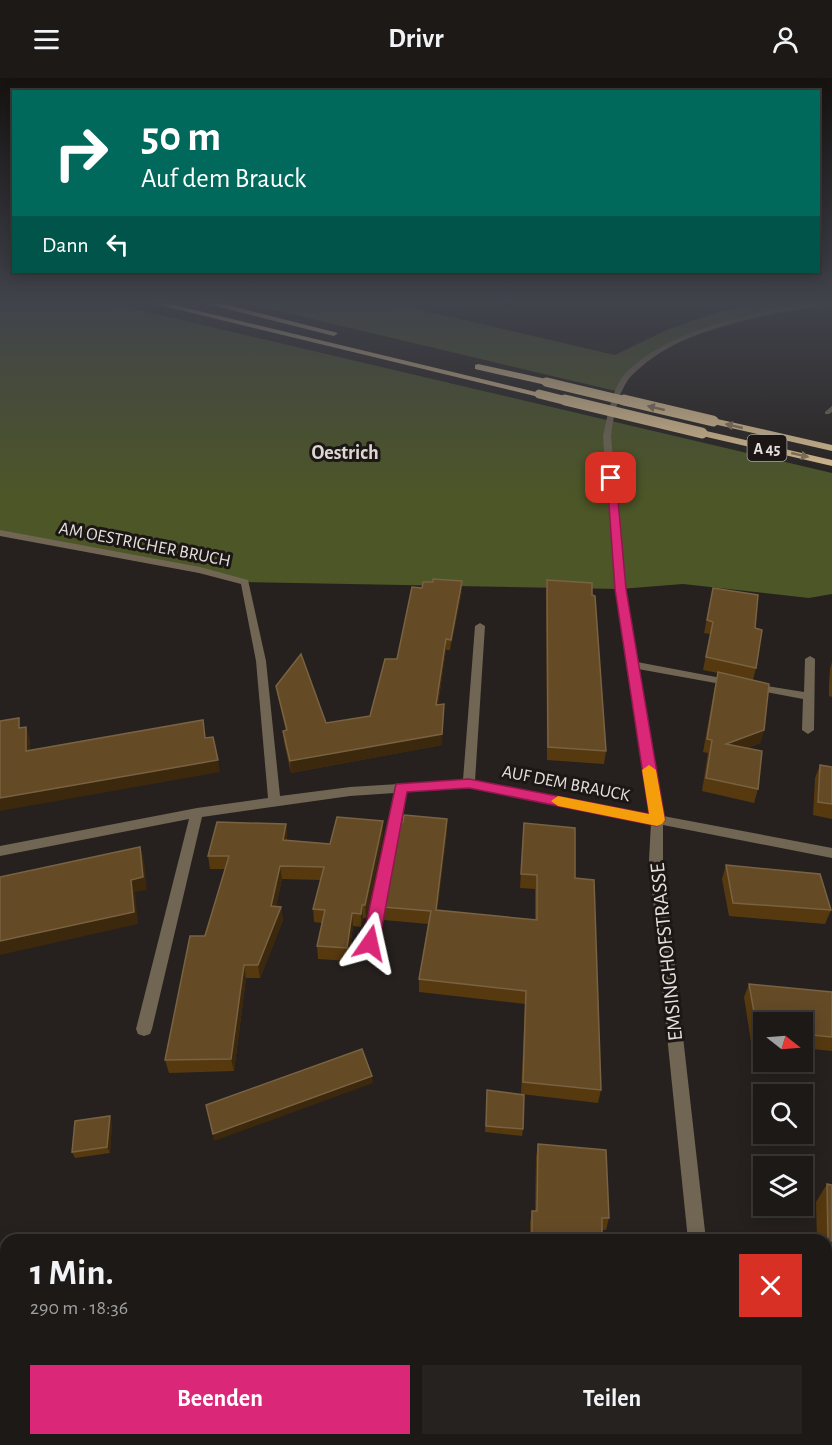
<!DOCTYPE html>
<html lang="de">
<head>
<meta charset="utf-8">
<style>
  body { margin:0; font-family:"Alegreya Sans",sans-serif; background:#25221f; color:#f1f3f6; height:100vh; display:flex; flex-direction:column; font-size:22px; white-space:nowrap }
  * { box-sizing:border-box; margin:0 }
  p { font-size:20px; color:#a0a0a1 }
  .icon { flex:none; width:33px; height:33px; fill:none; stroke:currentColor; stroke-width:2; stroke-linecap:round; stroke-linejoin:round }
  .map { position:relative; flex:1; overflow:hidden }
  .drawer { position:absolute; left:0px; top:1156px; width:832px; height:212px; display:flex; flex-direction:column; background:#1c1916; border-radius:18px 18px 0 0; box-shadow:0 3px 15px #0003,0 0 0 2px #3a3835 }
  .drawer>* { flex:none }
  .top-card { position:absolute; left:12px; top:12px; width:808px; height:183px; border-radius:0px; box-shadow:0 3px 15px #0003,0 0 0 2px #3a3835; background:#00695c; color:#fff; overflow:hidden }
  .needle { width:39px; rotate:107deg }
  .controls { position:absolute; left:753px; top:934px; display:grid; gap:12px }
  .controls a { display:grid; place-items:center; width:60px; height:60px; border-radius:0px; background:#1c1916; box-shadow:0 3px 15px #0003,0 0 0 2px #3a3835; font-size:30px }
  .pin { position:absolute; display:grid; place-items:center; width:51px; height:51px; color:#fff; margin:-26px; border-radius:12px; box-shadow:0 3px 9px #0006 }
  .me { position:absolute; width:66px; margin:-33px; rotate:11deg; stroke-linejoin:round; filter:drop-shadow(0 0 4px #0008) }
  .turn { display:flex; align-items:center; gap:21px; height:126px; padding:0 30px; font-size:27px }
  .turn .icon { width:78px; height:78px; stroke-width:2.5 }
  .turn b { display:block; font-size:42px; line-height:51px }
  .then { display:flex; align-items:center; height:57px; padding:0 30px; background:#0003; gap:12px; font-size:22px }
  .round { display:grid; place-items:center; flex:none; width:63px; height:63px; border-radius:0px; background:#25221f }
  .overview { display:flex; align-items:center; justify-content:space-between; height:102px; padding:0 30px }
  h1 { font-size:36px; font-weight:600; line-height:45px }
  .action { display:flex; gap:12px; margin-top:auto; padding:12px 30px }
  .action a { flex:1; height:69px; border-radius:0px; background:#db2777; color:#fff; font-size:24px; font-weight:600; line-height:69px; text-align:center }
  .action a+a { background:#25221f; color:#f1f3f6 }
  header { display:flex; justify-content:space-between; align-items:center; height:78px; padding:0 30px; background:#1c1916; font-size:27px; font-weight:600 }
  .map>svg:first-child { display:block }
  .forest { fill:#4c5627 }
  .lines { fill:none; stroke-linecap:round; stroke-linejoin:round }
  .service { fill:#716653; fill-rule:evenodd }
  .minor { fill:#716653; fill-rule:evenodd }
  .motorway { fill:#e1c595; fill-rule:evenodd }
  .motorway-bridge-far1 { stroke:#e1c595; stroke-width:9 }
  .motorway-bridge { stroke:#e1c595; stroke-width:11 }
  .wall { fill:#56390f }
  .shaded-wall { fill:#3c280c }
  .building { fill:#654a26; stroke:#786242; stroke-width:1.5 }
  .oneway { fill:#88775b }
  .route { fill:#db2777; stroke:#8e194d; stroke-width:1.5 }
  .slow { fill:#f59e0b }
  .labels { text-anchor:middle; stroke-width:6; stroke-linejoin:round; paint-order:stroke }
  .shield { fill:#1c1715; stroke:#a7a3a1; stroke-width:1.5 }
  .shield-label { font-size:16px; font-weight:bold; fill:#e2dfdd }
  .street-label { font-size:18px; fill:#e2dfdd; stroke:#1c1715 }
  .far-district-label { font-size:20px; font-weight:bold; fill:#ded6d3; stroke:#1c1715 }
  .near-street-label { font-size:21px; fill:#e2dfdd; stroke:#1c1715 }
</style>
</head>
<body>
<header><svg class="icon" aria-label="menu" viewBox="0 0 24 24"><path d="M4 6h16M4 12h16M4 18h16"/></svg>Drivr<svg class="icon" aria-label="person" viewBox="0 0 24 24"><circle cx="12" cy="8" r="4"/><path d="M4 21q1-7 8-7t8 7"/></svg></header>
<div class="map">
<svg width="832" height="1367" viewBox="0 0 832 1367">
  <rect width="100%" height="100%" fill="#26211e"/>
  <g class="forest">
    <path d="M0,224H105L832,395V516L809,520L683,506L620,511L245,504L0,455Z"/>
    <path d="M241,224H386L615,277L669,251L718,234L761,224H832V227C772,234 700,250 647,279C638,283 630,292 622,299L620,314Z"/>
  </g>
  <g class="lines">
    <g class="service">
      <path d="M832,328V334L829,336H825V334Z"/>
      <path d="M401,705L407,709L377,865L375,869L370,871L365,869L363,865L395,709Z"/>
    </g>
    <g class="minor">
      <path d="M819,224L832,226C772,234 688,248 641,289C637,293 631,297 628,302C617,318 613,340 611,359L625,511L637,584L732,602L737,605L732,608L638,591L663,738L832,770V780L663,747V782L706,1162H688L649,782L651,745L469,710L350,718L202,739L152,951L150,956L144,958L138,956L136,951L189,741L0,778V768L197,730L268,720L256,583L241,506L199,495L0,458V452L200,489L248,502L266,583L280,718L350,709L463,702L475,548L480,545L485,548L475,703L649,736L615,511L603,359C606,343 613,310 623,298C664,251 761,233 819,224Z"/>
      <path d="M810,578L815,581L814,652L808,656L802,652L803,621L755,612L750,609L755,606L804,614L805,581Z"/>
      <path d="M707,1362H729L730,1367H708Z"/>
    </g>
    <g class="motorway">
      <path d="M147,224H162L544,316L539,319Z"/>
      <path d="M200,224H215L338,255L334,258Z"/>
      <path d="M478,286L546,301L551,304L546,307L475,291V287Z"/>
      <path d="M713,340L832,367V373L709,345V341Z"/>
      <path d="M702,352L832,382V388L698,357V353Z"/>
    </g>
    <g class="motorway-bridge-far1">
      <path d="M546,304L630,324"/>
      <path d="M539,316L571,324"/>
    </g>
    <g class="motorway-bridge">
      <path d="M565,322L702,355"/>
      <path d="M624,322L713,343"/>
    </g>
  </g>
  <g class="wall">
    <path d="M547,502L592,517L606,673L604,686L547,682L546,515Z"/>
    <path d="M713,510L755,550L756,590L753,602L764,652L760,665L748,670L758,711L754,725L702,713L708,675L703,674L715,607L718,595L703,592L710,556L704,555Z"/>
    <path d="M462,513L450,572H446L438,627L442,667L291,695L284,664L283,653H286L278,619L276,608L326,645L370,638L397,581Z"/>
    <path d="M832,584V619L829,618V607L830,591Z"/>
    <path d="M820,687L832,689V741L813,737L815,700Z"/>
    <path d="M524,745L575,800L601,1012L598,1025L521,1016L525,926L419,914V901L428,846L384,842L383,829L447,754L437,832L535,842V811L520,810Z"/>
    <path d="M286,746L287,759V762L330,766L383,756L366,840H363L361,849L353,848L348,883L318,881L317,868L322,845L314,844L313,831L320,802L282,801L276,828L281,829L283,842L260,900H246L234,993L169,995L165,982L225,791H210L208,778Z"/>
    <path d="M726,787L831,832L825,846L729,838L722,801Z"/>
    <path d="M749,906L832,914V973L802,970V945H764V965L751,964L744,919Z"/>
    <path d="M487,1019L523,1051L522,1058L485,1054Z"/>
    <path d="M112,1044L110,1075L75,1080L72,1074Z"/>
    <path d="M538,1066L609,1140L606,1152H602V1162H530V1145L532,1133H535L536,1079Z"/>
    <path d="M827,1106L832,1107V1184L826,1182V1162H817L816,1124Z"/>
  </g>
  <g class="shaded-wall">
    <path d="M462,503V513L450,572L451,562Z"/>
    <path d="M446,561V572L436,638V627Z"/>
    <path d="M444,626L442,667L291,695L290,683Z"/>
    <path d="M26,649L30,661V684L26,673Z"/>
    <path d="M764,652L760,665L723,679L726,666Z"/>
    <path d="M218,682L220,694L0,733V720Z"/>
    <path d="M447,741V754L436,845V832Z"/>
    <path d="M383,743V756L366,840L365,827Z"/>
    <path d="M286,746L287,759L284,775L283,762Z"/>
    <path d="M140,769L144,781L147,812L135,814L138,846L0,877V863Z"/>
    <path d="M280,788L282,801L273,841L271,828Z"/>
    <path d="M362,827L363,840L361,849V836Z"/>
    <path d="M281,829L283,842L260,900L258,887Z"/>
    <path d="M352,835L353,848L348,883L347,870Z"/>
    <path d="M244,887L246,900L234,993L231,981Z"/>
    <path d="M372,998L373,1005L214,1063L213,1056Z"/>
    <path d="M110,1038L112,1044L110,1075L107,1069Z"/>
    <path d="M19,1362H27V1367H17Z"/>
  </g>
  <g class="building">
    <path d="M433,501L462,503L451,562L446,561L436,627L444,626L442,656L290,683L283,653L287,652L276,608L301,576L326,645L370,638L385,581H397L412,509L422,510L423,504H433Z"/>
    <path d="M547,502L592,505V517L595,518L606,673L548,669Z"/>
    <path d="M713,510L758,517L755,550L762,552L756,590L706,579L713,544L707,542Z"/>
    <path d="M718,594L769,606L764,652L726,666L762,673L758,711L706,700L712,662L707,661Z"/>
    <path d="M19,640V650L26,649V673L203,642L205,660L213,659L218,682L0,720V643Z"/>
    <path d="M820,687L832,689V726L818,724Z"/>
    <path d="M404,737L447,741L436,832L537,842V797L521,796L524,745L575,750V800L594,802L601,1012L523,1004L526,913L419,901L431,833L383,829L400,744H403Z"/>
    <path d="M337,739L383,743L365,827H362L361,836L352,835L347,870L317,868L325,832L313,831L324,789L280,788L271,828L281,829L258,887H244L231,981L165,982L190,858H205L229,778H208L217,744L286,746L283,762L330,766Z"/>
    <path d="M140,769L143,799L131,802L134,834L0,863V799Z"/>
    <path d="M726,787L820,796L831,832L733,825Z"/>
    <path d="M749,906L832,914V959L802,956V945H764V951H757Z"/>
    <path d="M362,971L372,998L213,1056L206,1027Z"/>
    <path d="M487,1012L524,1017L523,1051L486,1048Z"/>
    <path d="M110,1038L107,1069L72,1074L75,1043Z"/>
    <path d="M538,1066L606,1072L609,1140H602V1162H532V1133H537Z"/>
    <path d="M827,1106L832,1107V1163L828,1162Z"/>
    <path d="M264,1155L305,1158L304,1162H262Z"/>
    <path d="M6,1297V1362H19V1366L17,1367H0V1299Z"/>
  </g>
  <defs><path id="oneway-solid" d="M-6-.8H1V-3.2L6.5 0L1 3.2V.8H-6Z" transform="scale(1.5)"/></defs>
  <g class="oneway">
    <use href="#oneway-solid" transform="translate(656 330) rotate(-167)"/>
    <use href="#oneway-solid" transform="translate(734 348) rotate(-167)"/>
    <use href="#oneway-solid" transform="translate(800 377) rotate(13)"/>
  </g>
  <linearGradient id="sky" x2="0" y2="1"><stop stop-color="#151210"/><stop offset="0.54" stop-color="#41434c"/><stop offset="1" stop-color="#41434c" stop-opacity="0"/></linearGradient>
  <rect width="832" height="416" fill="url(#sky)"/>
  <path class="route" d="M611,398L616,400L626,511L665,742L657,748L469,710L407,714L379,865L376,870H364L362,865L396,706L469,701L649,736L615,511L607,400Z"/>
  <path class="slow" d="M649,687L656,692L665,742L662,746L657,748L558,728L551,723L558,718L649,736L642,692Z"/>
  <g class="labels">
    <rect class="shield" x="747.5" y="357" width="39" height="26" rx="4.5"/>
    <g class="shield-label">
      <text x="767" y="376">A 45</text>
    </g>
    <g class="street-label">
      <text transform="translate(145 466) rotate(11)" y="6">AM OESTRICHER BRUCH</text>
      <text transform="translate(566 705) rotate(11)" y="6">AUF DEM BRAUCK</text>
    </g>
    <g class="far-district-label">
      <text x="345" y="381">Oestrich</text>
    </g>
    <g class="near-street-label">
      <text transform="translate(666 874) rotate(-96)" y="7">EMSINGHOFSTRASSE</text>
    </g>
  </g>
</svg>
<div class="controls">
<a><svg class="needle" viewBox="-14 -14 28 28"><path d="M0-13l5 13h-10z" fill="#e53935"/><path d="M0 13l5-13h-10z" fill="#a0a0a1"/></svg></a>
<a><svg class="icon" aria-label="search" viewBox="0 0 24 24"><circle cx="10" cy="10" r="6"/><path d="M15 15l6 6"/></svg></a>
<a><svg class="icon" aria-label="layers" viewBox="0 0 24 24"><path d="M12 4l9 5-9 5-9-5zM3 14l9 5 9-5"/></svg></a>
</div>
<div class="pin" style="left:611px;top:400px;background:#d93025"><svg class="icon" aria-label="arrive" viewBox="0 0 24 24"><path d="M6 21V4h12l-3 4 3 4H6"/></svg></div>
<svg class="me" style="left:370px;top:865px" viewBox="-20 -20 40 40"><path d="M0-17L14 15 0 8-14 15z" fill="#db2777" stroke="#fff" stroke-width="4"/></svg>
<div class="top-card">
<div class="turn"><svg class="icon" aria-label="right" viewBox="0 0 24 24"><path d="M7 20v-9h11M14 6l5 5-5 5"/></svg><div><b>50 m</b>Auf dem Brauck</div></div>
<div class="then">Dann<svg class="icon" aria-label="left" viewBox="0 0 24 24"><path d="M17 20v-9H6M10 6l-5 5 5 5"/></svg></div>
</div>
<section class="drawer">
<div class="overview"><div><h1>1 Min.</h1><p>290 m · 18:36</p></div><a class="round" style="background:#d93025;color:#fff"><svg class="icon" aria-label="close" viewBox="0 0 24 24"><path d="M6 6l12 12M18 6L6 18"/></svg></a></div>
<div class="action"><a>Beenden</a><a>Teilen</a></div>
</section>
</div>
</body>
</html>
